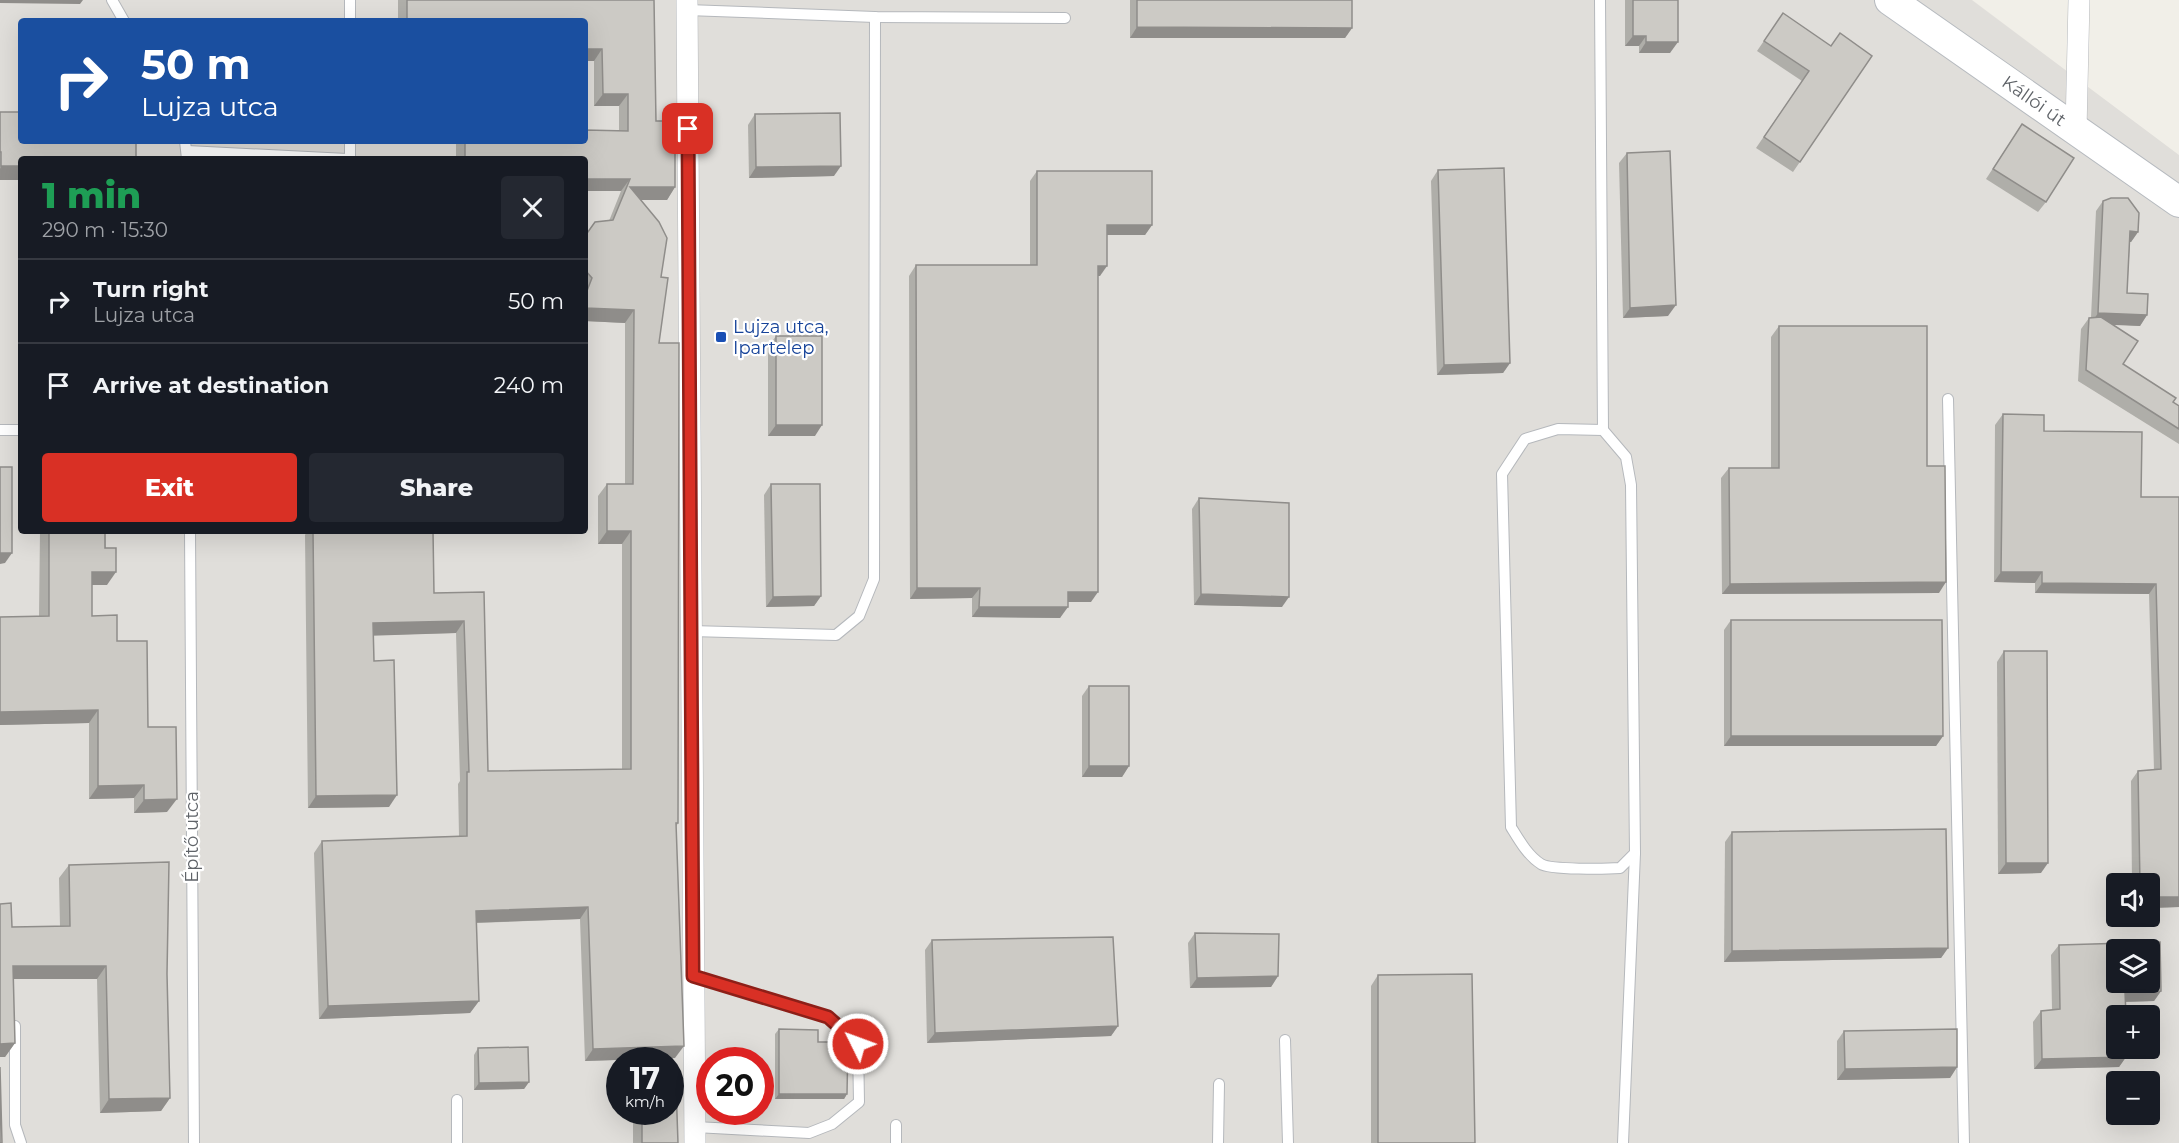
<!DOCTYPE html>
<html lang="en">
<head>
<meta charset="utf-8">
<style>
  body { margin:0; font-family:Montserrat,sans-serif; background:#242831; color:#f1f3f6; height:100vh; display:flex; flex-direction:column; font-size:22px; white-space:nowrap }
  * { box-sizing:border-box; margin:0 }
  p { font-size:20px; color:#9ea1a6 }
  .icon { flex:none; width:33px; height:33px; fill:none; stroke:currentColor; stroke-width:2; stroke-linecap:round; stroke-linejoin:round }
  .map { position:relative; flex:1; overflow:hidden }
  .side { position:absolute; left:18px; top:156px; width:570px; height:378px; display:flex; flex-direction:column; background:#171b24; border-radius:6px; box-shadow:0 6px 24px #0002 }
  .side>* { flex:none }
  .top-card { position:absolute; left:18px; top:18px; width:570px; height:126px; border-radius:6px; box-shadow:0 6px 24px #0002; background:#1a4fa0; color:#fff; overflow:hidden }
  .buttons { position:absolute; left:2106px; top:873px; display:grid; gap:12px }
  .buttons a { display:grid; place-items:center; width:54px; height:54px; border-radius:6px; background:#171b24; box-shadow:0 6px 24px #0002; font-size:30px }
  .speed { position:absolute; left:606px; top:1047px; display:flex; gap:12px; font-size:30px; font-weight:700; text-align:center }
  .speed>* { display:grid; place-content:center; width:78px; height:78px; border-radius:50%; background:#171b24; box-shadow:0 6px 24px #0002; line-height:1 }
  .speed small { font-size:15px; font-weight:400 }
  .speed .limit { border:9px solid #d22; background:#fff; color:#111 }
  .pin { position:absolute; display:grid; place-items:center; width:51px; height:51px; color:#fff; margin:-26px; border-radius:12px; box-shadow:0 3px 9px #0006 }
  .me { position:absolute; width:66px; margin:-33px; rotate:312deg; stroke-linejoin:round; filter:drop-shadow(0 0 4px #0008) }
  .turn { display:flex; align-items:center; gap:21px; height:126px; padding:0 24px; font-size:27px }
  .turn .icon { width:78px; height:78px; stroke-width:2.5 }
  .turn b { display:block; font-size:42px; line-height:51px }
  .round { display:grid; place-items:center; flex:none; width:63px; height:63px; border-radius:6px; background:#242831 }
  .summary { display:flex; align-items:center; justify-content:space-between; height:102px; padding:0 24px }
  h1 { font-size:36px; font-weight:800; line-height:45px; color:#1e9e55 }
  .action { display:flex; gap:12px; margin-top:auto; padding:12px 24px }
  .action a { flex:1; height:69px; border-radius:6px; background:#d93025; color:#fff; font-size:24px; font-weight:800; line-height:69px; text-align:center }
  .action a+a { background:#242831; color:#f1f3f6 }
  ul { padding:0; list-style:none }
  li { display:flex; align-items:center; gap:18px; height:84px; padding:0 24px; border-top:2px solid #363941 }
  li div { flex:1 }
  li b { display:block; font-size:22px }
  li em { font-style:normal }
  .map>svg:first-child { display:block }
  .industrial { fill:#e0deda; fill-rule:evenodd }
  .lines { fill:none; stroke-linecap:round; stroke-linejoin:round }
  .service-casing { stroke:#b5b8bc; stroke-width:12 }
  .minor-casing { stroke:#b5b8bc; stroke-width:22 }
  .secondary-casing { stroke:#b6babf; stroke-width:32 }
  .service { stroke:#fff; stroke-width:10 }
  .minor { stroke:#fff; stroke-width:21 }
  .secondary { stroke:#fff; stroke-width:30 }
  .wall { fill:#afaea9 }
  .shaded-wall { fill:#8f8d8a }
  .building { fill:#cccac5; stroke:#8f8d8a; stroke-width:1.5; fill-rule:evenodd }
  .route-casing { stroke:#8d1f18; stroke-width:15 }
  .route { stroke:#d93025; stroke-width:10 }
  .transit-dot { fill:#1a4fb4; stroke:#fff; stroke-width:2 }
  .labels { text-anchor:middle; stroke-width:4.5; stroke-linejoin:round; paint-order:stroke }
  .street-label { font-size:18px; fill:#5f6368; stroke:#fff }
  .transit-label { font-size:18px; fill:#164399; stroke:#fff; text-anchor:start }
</style>
</head>
<body>
<div class="map">
<svg width="2179" height="1143" viewBox="0 0 2179 1143">
  <rect width="100%" height="100%" fill="#f1efe8"/>
  <path class="industrial" d="M0,0H1972L2179,155V1143H0ZM21,21H585V141H21ZM21,159H585V531H21ZM2116,884H2150V916H2116ZM2116,950H2150V982H2116ZM2116,1016H2150V1048H2116ZM620,1060H670V1112H620ZM710,1060H760V1112H710ZM2116,1082H2150V1114H2116Z"/>
  <g class="lines">
    <g class="service-casing">
      <g id="service">
        <path d="M112,0L124,21"/>
        <path d="M350,0V21"/>
        <path d="M1600,0L1603,430L1626,457L1631,485L1635,853L1620,868C1607,869 1550,870 1541,864C1528,856 1519,840 1511,827L1502,474L1525,439L1558,429L1603,430"/>
        <path d="M687,10L875,17L1065,18"/>
        <path d="M185,141L187,159"/>
        <path d="M350,141V159"/>
        <path d="M187,151L347,159"/>
        <path d="M1948,399L1964,1143"/>
        <path d="M0,430H21"/>
        <path d="M190,531L194,1143"/>
        <path d="M691,631L836,635L859,616L874,579L875,17"/>
        <path d="M693,976L828,1017L858,1044L859,1102L832,1124L809,1133L695,1127"/>
        <path d="M15,1026V1125L21,1143"/>
        <path d="M1285,1040L1288,1143"/>
        <path d="M457,1100V1143"/>
        <path d="M896,1125V1143"/>
        <path d="M1218,1143L1219,1084"/>
        <path d="M1623,1143L1635,853"/>
      </g>
    </g>
    <g class="minor-casing">
      <g id="minor">
        <path d="M687,0L695,1143"/>
        <path d="M2076,130L2079,0"/>
      </g>
    </g>
    <g class="secondary-casing">
      <path id="secondary" d="M1890,0L2179,202"/>
    </g>
    <use href="#service" class="service"/>
    <use href="#minor" class="minor"/>
    <use href="#secondary" class="secondary"/>
  </g>
  <g class="wall">
    <path d="M398,0H654L656,121L675,187L667,200H640L661,277L659,343L678,823L676,827L675,1058L585,1061L580,919L476,923L479,1001L470,1013L319,1019L314,853L322,841L459,836L458,784L460,781L456,633L373,635L374,661L389,807L308,808L305,535L307,531H433L434,593L484,592L488,771L622,769V544H598V496L607,484H625V323L585,321V236L609,221L621,191L585,159H456V141H585L619,131V106H594V61L585,21H398Z"/>
    <path d="M1130,0H1352V28L1345,38H1130Z"/>
    <path d="M1625,0H1678L1670,53H1639V46H1625Z"/>
    <path d="M1783,13L1831,46L1872,56L1793,172L1756,148L1802,81L1757,51Z"/>
    <path d="M0,112L21,159V180H0Z"/>
    <path d="M755,114L834,176L749,178L748,125Z"/>
    <path d="M2022,124L2046,202L2038,212L1986,179Z"/>
    <path d="M1627,153L1668,316L1623,318L1619,163Z"/>
    <path d="M1438,170L1510,363L1503,373L1437,375L1431,181Z"/>
    <path d="M1037,171L1152,225L1145,235H1107L1100,276H1098L1091,602H1068L1060,618L972,617V598L910,599L909,276L916,265H1030V181Z"/>
    <path d="M2103,201L2138,232L2131,242H2130L2127,293L2147,315L2140,326L2111,324L2123,364L2179,406V444L2078,381L2081,329L2089,318H2091L2096,211Z"/>
    <path d="M1779,326L1927,466L1939,593L1722,594L1721,478L1729,468H1771V337Z"/>
    <path d="M776,336L815,436H768V347Z"/>
    <path d="M2003,414L2044,431L2141,497H2179V907L2150,908V884H2132L2131,781L2138,771L2154,770L2149,594L2035,593V583L1994,582L1995,425Z"/>
    <path d="M771,484L821,596L814,606L766,607L764,495Z"/>
    <path d="M1199,498L1282,607L1194,605L1192,509Z"/>
    <path d="M40,531H105L107,585H92V616L117,641L148,727L167,812L134,813V798L89,799V723L0,725V617L39,616Z"/>
    <path d="M1731,620L1943,736L1936,746H1724V630Z"/>
    <path d="M2004,651L2041,873L1998,874L1997,662Z"/>
    <path d="M1089,686L1129,766L1122,777H1082V696Z"/>
    <path d="M1732,832L1948,948L1941,958L1724,962L1725,842Z"/>
    <path d="M69,865L167,974L170,1098L161,1111L100,1113L97,979H13L15,1043L5,1057L12,927H60L59,878Z"/>
    <path d="M1195,933L1278,976L1271,987L1190,988L1188,943Z"/>
    <path d="M932,940L1118,1026L1111,1036L927,1043L925,950Z"/>
    <path d="M2059,945L2161,991L2154,1001L2125,1002L2126,1057L2119,1067L2034,1069L2033,1022L2041,1011L2052,1010L2051,955Z"/>
    <path d="M1378,975L1475,1143H1371V986Z"/>
    <path d="M779,1029L818,1042L847,1094L844,1099H775V1034Z"/>
    <path d="M1844,1031L1957,1067L1950,1078L1837,1080V1041Z"/>
    <path d="M478,1048L529,1082L524,1089L474,1090V1055Z"/>
    <path d="M633,1112H670L678,1143H633Z"/>
  </g>
  <g class="shaded-wall">
    <path d="M0,0H83L80,4L0,3Z"/>
    <path d="M1137,27L1352,28L1345,38H1130Z"/>
    <path d="M1633,36H1646L1639,46H1625Z"/>
    <path d="M1646,42H1678L1670,53H1639Z"/>
    <path d="M585,49H602L594,61H585Z"/>
    <path d="M603,94H628L619,106H594Z"/>
    <path d="M1,166H21V180H0V169Z"/>
    <path d="M841,166L834,176L749,178L756,167Z"/>
    <path d="M585,179H630L621,191H585Z"/>
    <path d="M630,187H675L667,200H622Z"/>
    <path d="M1107,225H1152L1145,235H1100Z"/>
    <path d="M2130,231L2138,232L2131,242H2123Z"/>
    <path d="M1098,266H1107L1100,276H1090Z"/>
    <path d="M1676,305L1668,316L1623,318L1630,308Z"/>
    <path d="M585,308L634,310L625,323L585,321Z"/>
    <path d="M2098,313L2147,315L2140,326L2091,324Z"/>
    <path d="M1510,363L1503,373L1437,375L1444,365Z"/>
    <path d="M776,425H822L815,436H768Z"/>
    <path d="M607,531H631L622,544H598Z"/>
    <path d="M0,553H12L5,563L0,564Z"/>
    <path d="M92,572H116L107,585H83Z"/>
    <path d="M2001,572H2042L2035,583L1994,582Z"/>
    <path d="M1946,582L1939,593L1722,594L1730,584Z"/>
    <path d="M2042,583L2156,584L2149,594L2035,593Z"/>
    <path d="M917,588H980L972,598L910,599Z"/>
    <path d="M1068,592H1098L1091,602H1060Z"/>
    <path d="M1201,594L1289,597L1282,607L1194,605Z"/>
    <path d="M821,596L814,606L766,607L773,597Z"/>
    <path d="M979,607H1068L1060,618L972,617Z"/>
    <path d="M464,621L456,633L364,636L373,623Z"/>
    <path d="M98,710L89,723L0,725V712Z"/>
    <path d="M1731,736H1943L1936,746H1724Z"/>
    <path d="M1089,766H1129L1122,777H1082Z"/>
    <path d="M144,785L134,798L89,799L98,786Z"/>
    <path d="M397,795L389,807L308,808L316,796Z"/>
    <path d="M177,799L167,812L134,813L144,800Z"/>
    <path d="M2006,863H2048L2041,873L1998,874Z"/>
    <path d="M2150,897H2179V907L2150,908Z"/>
    <path d="M588,907L580,919L467,923L476,911Z"/>
    <path d="M1948,948L1941,958L1724,962L1732,951Z"/>
    <path d="M13,966H106L97,979H4Z"/>
    <path d="M1278,976L1271,987L1190,988L1197,978Z"/>
    <path d="M2161,991L2154,1001L2118,1002L2125,992Z"/>
    <path d="M479,1001L470,1013L319,1019L328,1006Z"/>
    <path d="M1118,1026L1111,1036L927,1043L935,1033Z"/>
    <path d="M15,1043L5,1057H0V1044Z"/>
    <path d="M684,1046L675,1058L585,1061L593,1049Z"/>
    <path d="M2126,1057L2119,1067L2034,1069L2042,1059Z"/>
    <path d="M1957,1067L1950,1078L1837,1080L1845,1069Z"/>
    <path d="M529,1082L524,1089L474,1090L479,1083Z"/>
    <path d="M779,1094H847L844,1099H775Z"/>
    <path d="M170,1098L161,1111L100,1113L109,1099Z"/>
  </g>
  <g class="building">
    <path d="M407,0H654L656,121H675V187H630L659,222L667,238L661,277L668,278L659,343H679L678,823H676L684,1046L593,1049L588,907L476,911L479,1001L328,1006L322,841L467,836V772H469L464,621L373,623L374,661L394,660L397,795L316,796L313,531H433L434,593L484,592L488,771L631,769V531H607V484H633L634,310L585,308V296L592,278L585,270V236L595,222L613,220L630,179H585V159H465V141H585V130L628,131V94H603L602,49H585V21H407Z"/>
    <path d="M1137,0H1352V28L1137,27Z"/>
    <path d="M1633,0H1678V42H1646V36H1633Z"/>
    <path d="M1783,13L1831,46L1840,33L1872,56L1800,162L1764,137L1809,71L1764,41Z"/>
    <path d="M0,112H21V141H136V159H21V166H1V152H0Z"/>
    <path d="M840,113L841,166L756,167L755,114Z"/>
    <path d="M2022,124L2074,158L2046,202L1993,169Z"/>
    <path d="M1670,151L1676,305L1630,308L1627,153Z"/>
    <path d="M1504,168L1510,363L1444,365L1438,170Z"/>
    <path d="M1037,171H1152V225H1107V266H1098V592H1068V607H979L980,588H917L916,265H1037Z"/>
    <path d="M2111,198H2128L2139,213L2138,232L2130,231L2127,293L2148,294L2147,315L2098,313L2103,201Z"/>
    <path d="M2101,317L2138,341L2123,364L2176,398L2173,402L2179,406V429L2086,370L2089,318Z"/>
    <path d="M1779,326H1927V466H1945L1946,582L1730,584L1729,468H1779Z"/>
    <rect x="776" y="336" width="46" height="89"/>
    <path d="M2003,414L2044,415V431L2142,432L2141,497H2179V897H2150V884H2140L2138,771L2161,769L2156,584L2042,583V572H2001Z"/>
    <rect x="0" y="467" width="12" height="86"/>
    <path d="M771,484H820L821,596L773,597Z"/>
    <path d="M1199,498L1289,503V597L1201,594Z"/>
    <path d="M49,531H105V548H116V572H92V616L117,615V641H147L148,727H176L177,799L144,800V785L98,786V710L0,712V617L49,616Z"/>
    <path d="M1731,620H1942L1943,736H1731Z"/>
    <path d="M2004,651H2047L2048,863H2006Z"/>
    <rect x="1089" y="686" width="40" height="80"/>
    <path d="M1946,829L1948,948L1732,951V832Z"/>
    <path d="M169,862L167,974L170,1098L109,1099L106,966H13L15,1043L0,1044V904L11,903L12,927L70,926L69,865Z"/>
    <path d="M1195,933L1279,934L1278,976L1197,978Z"/>
    <path d="M1113,937L1118,1026L935,1033L932,940Z"/>
    <path d="M2160,942L2161,991L2125,992L2126,1016H2116V1048H2126V1057L2042,1059L2041,1011L2060,1009L2059,945ZM2116,950H2150V982H2116Z"/>
    <path d="M1472,974L1475,1143H1378V975Z"/>
    <path d="M779,1029L818,1030V1042H848L847,1094H779Z"/>
    <path d="M1957,1029V1067L1845,1069L1844,1031Z"/>
    <path d="M528,1047L529,1082L479,1083L478,1048Z"/>
    <path d="M0,1067L2,1143H0Z"/>
    <path d="M676,1085L678,1143H642V1112H670V1086Z"/>
  </g>
  <g class="lines">
    <g class="route-casing">
      <path id="route" d="M688,129L693,976L828,1017L858,1044"/>
    </g>
    <use href="#route" class="route"/>
  </g>
  <rect class="transit-dot" x="715" y="331" width="12" height="12" rx="3"/>
  <g class="labels">
    <g class="street-label">
      <text transform="translate(2034 101) rotate(35)" y="6">Kállói út</text>
      <text transform="translate(192 837) rotate(-90)" y="6">Építő utca</text>
    </g>
    <g class="transit-label">
      <text x="733" y="333">Lujza utca,<tspan x="733" dy="21">Ipartelep</tspan></text>
    </g>
  </g>
</svg>
<div class="buttons">
<a><svg class="icon" aria-label="sound" viewBox="0 0 24 24"><path d="M4 9h4l5-4v14l-5-4H4zM17 9q2 3 0 6"/></svg></a>
<a><svg class="icon" aria-label="layers" viewBox="0 0 24 24"><path d="M12 4l9 5-9 5-9-5zM3 14l9 5 9-5"/></svg></a>
<a>+</a>
<a>−</a>
</div>
<div class="speed"><div>17<small>km/h</small></div><div class="limit">20</div></div>
<div class="pin" style="left:688px;top:129px;background:#d93025"><svg class="icon" aria-label="arrive" viewBox="0 0 24 24"><path d="M6 21V4h12l-3 4 3 4H6"/></svg></div>
<svg class="me" style="left:858px;top:1044px" viewBox="-20 -20 40 40"><circle r="17" fill="#d93025" stroke="#fff" stroke-width="3"/><path d="M0-11L8 9 0 5-8 9z" fill="#fff"/></svg>
<div class="top-card">
<div class="turn"><svg class="icon" aria-label="right" viewBox="0 0 24 24"><path d="M7 20v-9h11M14 6l5 5-5 5"/></svg><div><b>50 m</b>Lujza utca</div></div>
</div>
<section class="side">
<div class="summary"><div><h1>1 min</h1><p>290 m · 15:30</p></div><a class="round"><svg class="icon" aria-label="close" viewBox="0 0 24 24"><path d="M6 6l12 12M18 6L6 18"/></svg></a></div>
<ul>
<li><svg class="icon" aria-label="right" viewBox="0 0 24 24"><path d="M7 20v-9h11M14 6l5 5-5 5"/></svg><div><b>Turn right</b><p>Lujza utca</p></div><em>50 m</em></li>
<li><svg class="icon" aria-label="arrive" viewBox="0 0 24 24"><path d="M6 21V4h12l-3 4 3 4H6"/></svg><div><b>Arrive at destination</b></div><em>240 m</em></li>
</ul>
<div class="action"><a>Exit</a><a>Share</a></div>
</section>
</div>
</body>
</html>
